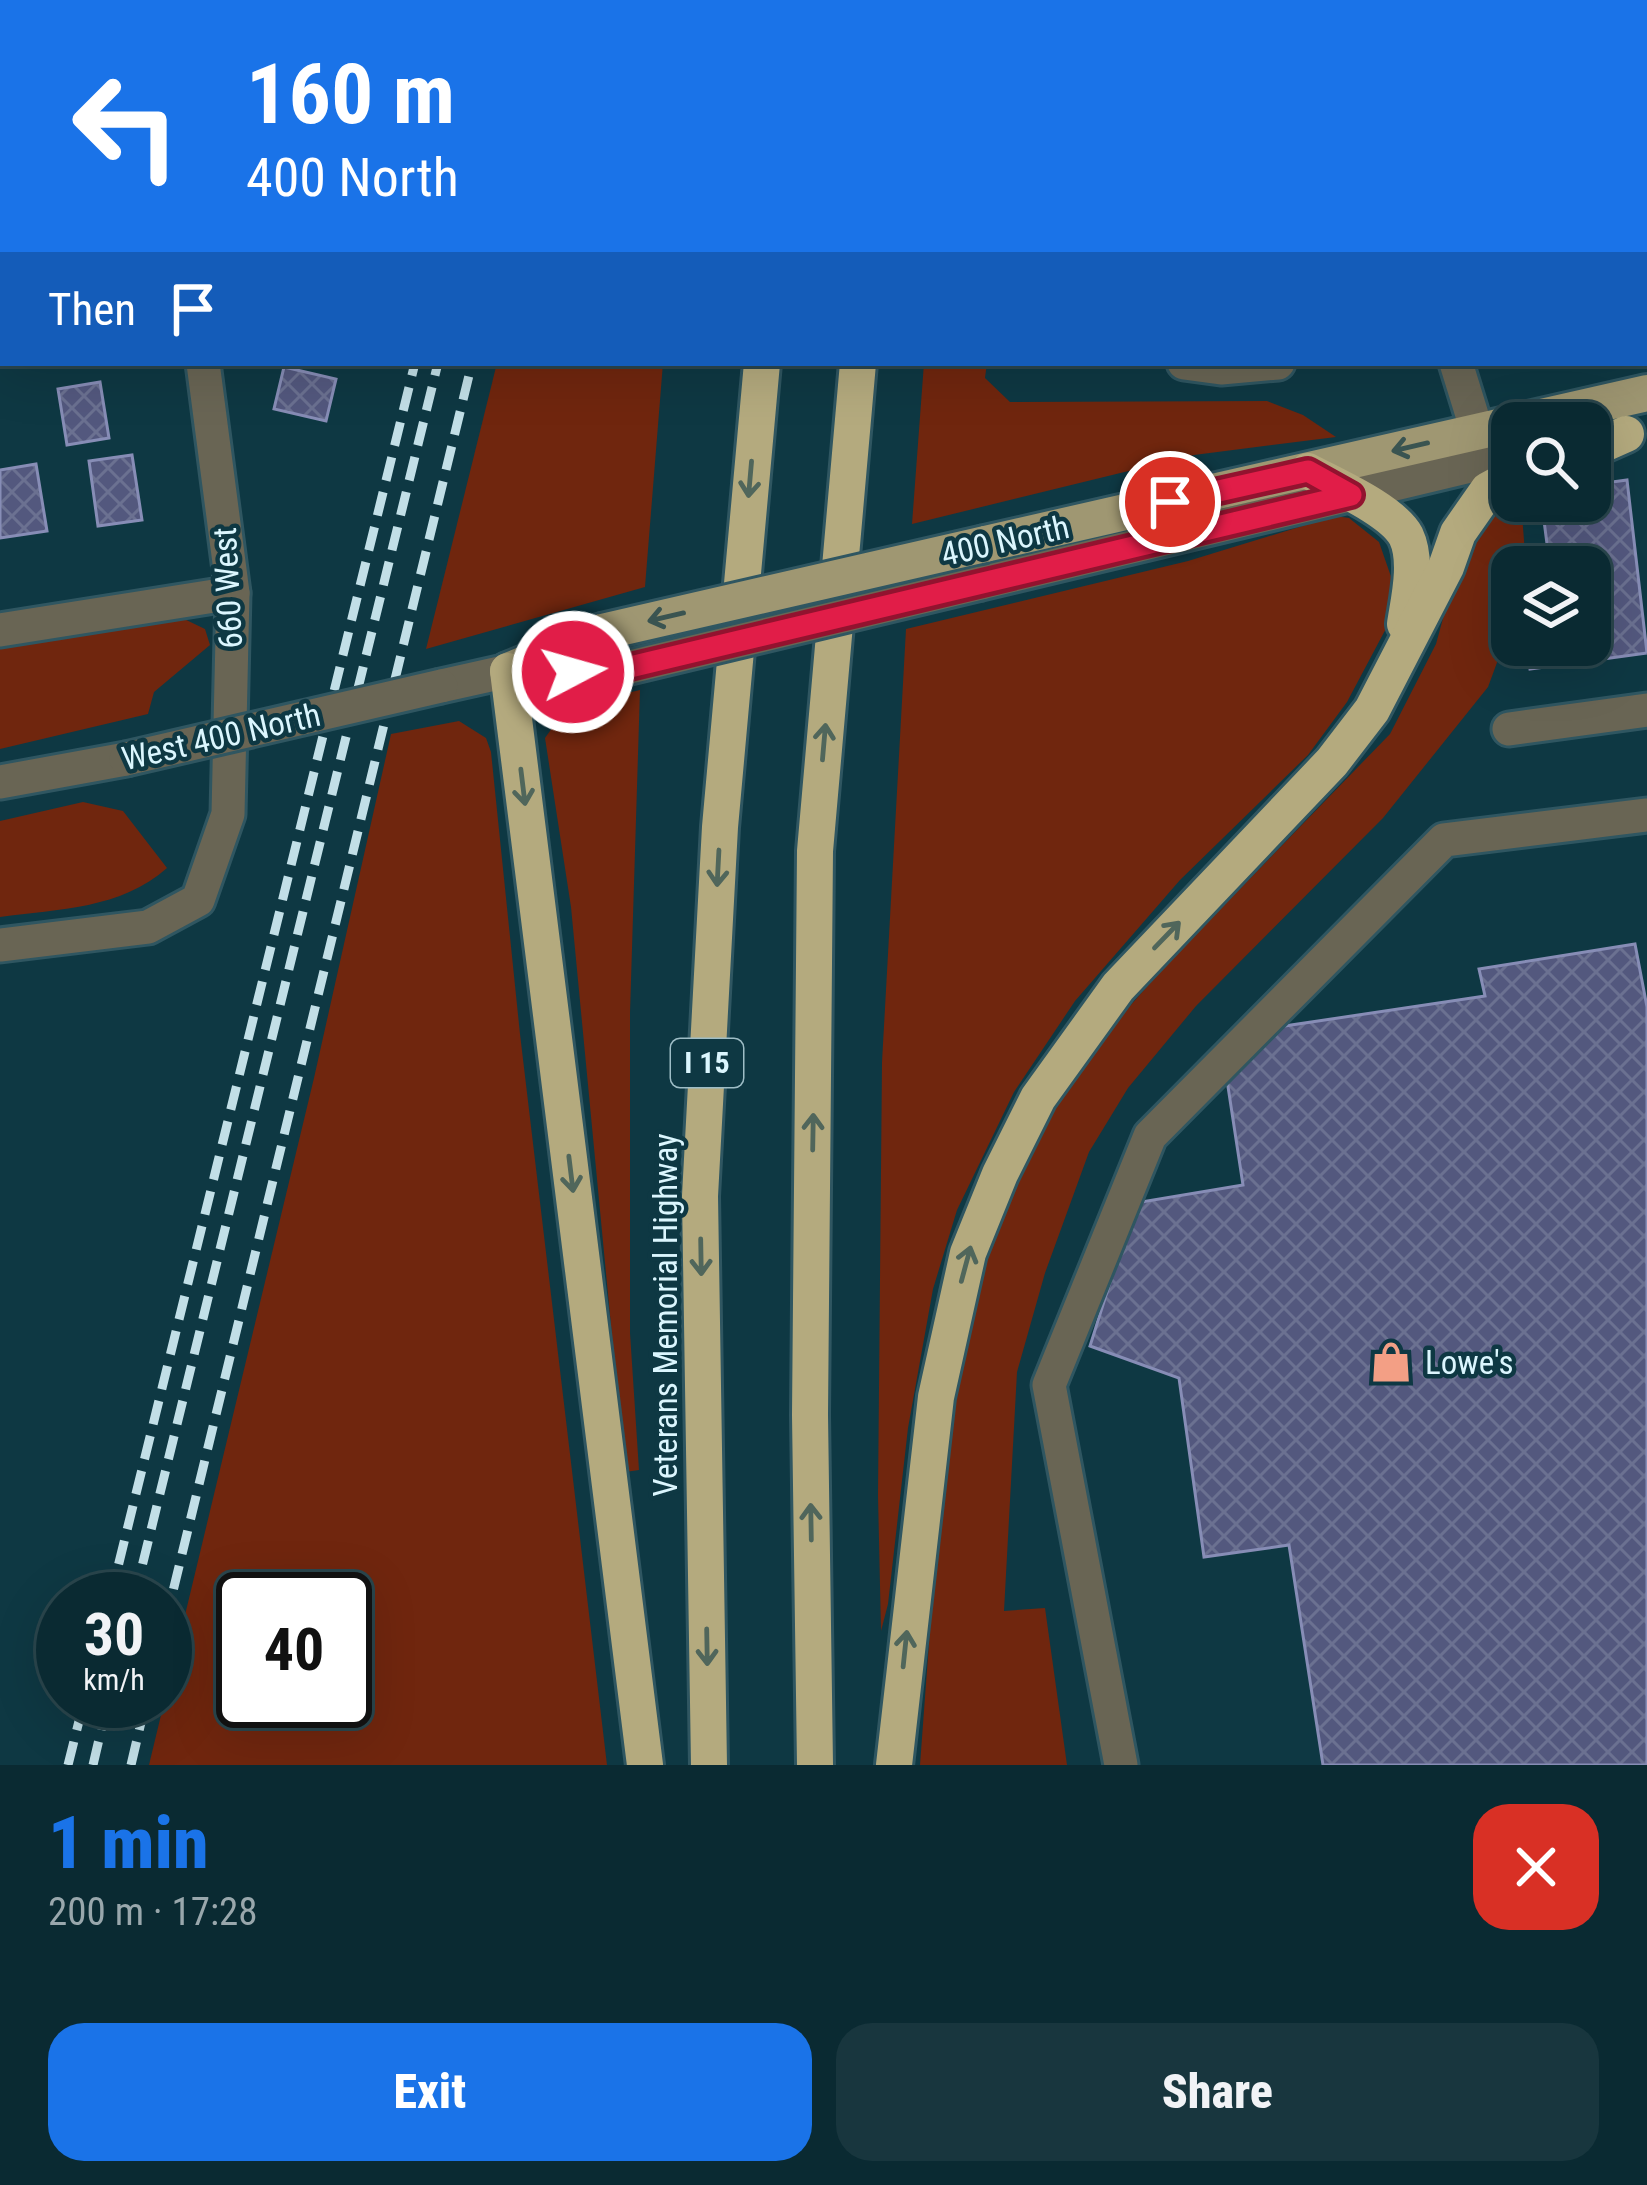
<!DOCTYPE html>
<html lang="en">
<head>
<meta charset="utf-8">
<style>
  body { margin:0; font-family:"Roboto Condensed",sans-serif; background:#18363e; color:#f1f3f6; height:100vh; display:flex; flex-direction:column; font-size:45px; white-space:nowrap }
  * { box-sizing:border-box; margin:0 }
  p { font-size:39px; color:#99a7ac }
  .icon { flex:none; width:66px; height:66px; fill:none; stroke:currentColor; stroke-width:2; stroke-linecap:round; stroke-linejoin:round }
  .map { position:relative; height:1765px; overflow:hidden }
  .drawer { display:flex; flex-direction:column; background:#0a2a32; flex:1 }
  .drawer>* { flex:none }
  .hud { position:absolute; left:0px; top:0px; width:1647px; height:366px; box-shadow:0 12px 48px #0002,0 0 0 3px #2a464d; background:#1a73e8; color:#fff; overflow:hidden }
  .buttons { position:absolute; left:1491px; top:402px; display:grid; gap:24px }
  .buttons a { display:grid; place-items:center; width:120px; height:120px; border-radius:24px; background:#0a2a32; box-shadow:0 12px 48px #0002,0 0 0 3px #2a464d; font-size:60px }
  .speed { position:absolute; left:36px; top:1572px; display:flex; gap:24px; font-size:60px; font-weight:700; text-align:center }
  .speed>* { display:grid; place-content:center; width:156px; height:156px; border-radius:50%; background:#0a2a32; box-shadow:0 12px 48px #0002,0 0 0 3px #2a464d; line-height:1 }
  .speed small { font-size:30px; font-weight:400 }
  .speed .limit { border:6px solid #111; border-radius:18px; background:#fff; color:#111 }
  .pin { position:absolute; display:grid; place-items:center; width:102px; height:102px; color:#fff; margin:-51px; border:6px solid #fff; border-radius:50%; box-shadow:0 3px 12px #0007 }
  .me { position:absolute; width:132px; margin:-66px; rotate:84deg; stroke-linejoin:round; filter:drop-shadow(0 0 9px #0008) }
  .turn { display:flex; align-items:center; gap:42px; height:252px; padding:0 48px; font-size:54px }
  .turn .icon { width:156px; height:156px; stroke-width:2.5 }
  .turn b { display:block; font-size:84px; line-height:102px }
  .then { display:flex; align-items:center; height:114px; padding:0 48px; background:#0003; gap:24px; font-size:45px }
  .round { display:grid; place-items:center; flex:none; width:126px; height:126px; border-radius:36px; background:#18363e }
  .summary { display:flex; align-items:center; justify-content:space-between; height:204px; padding:0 48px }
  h1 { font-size:72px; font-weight:800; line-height:90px; color:#1a73e8 }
  .action { display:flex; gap:24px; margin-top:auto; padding:24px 48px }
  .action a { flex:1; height:138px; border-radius:36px; background:#1a73e8; color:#fff; font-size:48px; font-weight:800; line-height:138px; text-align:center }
  .action a+a { background:#18363e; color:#f1f3f6 }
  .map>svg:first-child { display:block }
  .grass { fill:#70260e; fill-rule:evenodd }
  .building { fill:url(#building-cross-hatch); stroke:#878db6; stroke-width:3 }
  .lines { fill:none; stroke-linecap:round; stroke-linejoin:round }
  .minor-casing { stroke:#2f5661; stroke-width:39 }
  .major-casing { stroke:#2f5661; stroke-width:42 }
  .highway-casing { stroke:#2f5661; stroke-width:42 }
  .minor { stroke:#696554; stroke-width:33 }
  .major { stroke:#9f9772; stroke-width:36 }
  .highway { stroke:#b4aa7e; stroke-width:36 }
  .rail { stroke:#c2dfe7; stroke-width:9; stroke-dasharray:24 12; stroke-linecap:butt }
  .minor-bridge-casing { stroke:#2f5661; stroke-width:39; stroke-linecap:butt }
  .major-bridge-casing { stroke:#2f5661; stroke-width:42; stroke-linecap:butt }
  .minor-bridge { stroke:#696554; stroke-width:33 }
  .major-bridge { stroke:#9f9772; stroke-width:36 }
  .oneway { stroke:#3a5451 }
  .oneway2 { stroke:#50665b }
  .route-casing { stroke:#92132f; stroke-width:30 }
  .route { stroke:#e11d48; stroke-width:21 }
  .labels { text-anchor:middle; stroke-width:9; stroke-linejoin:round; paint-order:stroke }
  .shield { fill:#0e3843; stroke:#9ebdc6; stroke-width:3 }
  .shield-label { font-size:30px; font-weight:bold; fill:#dbf6fe }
  .street-label { font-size:33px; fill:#dbf6fe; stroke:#0e3843 }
  .poi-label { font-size:33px; fill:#dbf6fe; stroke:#0e3843; text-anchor:start }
</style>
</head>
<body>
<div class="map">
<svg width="1647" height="1765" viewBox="0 0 1647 1765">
  <defs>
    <pattern id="building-cross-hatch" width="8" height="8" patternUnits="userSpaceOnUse" patternTransform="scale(3)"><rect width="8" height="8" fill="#53587e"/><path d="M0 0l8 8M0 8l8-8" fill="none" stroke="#6b7191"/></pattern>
  </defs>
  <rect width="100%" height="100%" fill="#0e3843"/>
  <g class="grass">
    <path d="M497,363H663L645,587L426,649Z"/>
    <path d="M924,363H987L985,378L1010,402L1267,401L1303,415L1336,437L1194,455L912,524Z"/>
    <path d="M1512,491V501H1521L1526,567H1512V622L1488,687L1383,818L1196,1006L1128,1088L1089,1152L1045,1273L1017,1372L1004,1611L1045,1608L1067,1765H920L942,1467L970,1306L1004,1198L1055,1103L1101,1039L1165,966L1390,734L1436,644L1460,556L1475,522Z"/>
    <path d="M1335,516L1349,518L1379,542L1396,591L1390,621L1347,702L1308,755L1180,880L1075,1001L1014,1092L957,1210L933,1289L908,1428L888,1604L881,1631L878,1495L882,1062L906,629L1188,561Z"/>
    <path d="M180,617L205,629L210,645L154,692L148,714L0,749V647Z"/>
    <path d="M640,690L630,1013V1333L639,1470L625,1472L571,907L545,738L567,707Z"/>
    <path d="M459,721L486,738L491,752L520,1034L607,1765H149L314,1078L391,734ZM243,1599H345V1701H243Z"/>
    <path d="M83,802L123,811L167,868C121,909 59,909 0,917V821Z"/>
  </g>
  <g class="building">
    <path d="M3,133V225L0,226V134Z"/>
    <path d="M284,367L336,379L326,421L274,409Z"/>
    <path d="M100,382L109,438L67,445L58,389Z"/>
    <path d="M132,455L142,520L98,526L89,461Z"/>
    <path d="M36,464L47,531L0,538V470Z"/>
    <path d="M1627,480L1647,653L1530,669L1527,645H1590V567H1550L1543,513L1552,501H1590V485Z"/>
    <path d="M1635,944L1647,1007V1765H1323L1289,1545L1204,1557L1179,1378L1090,1346L1135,1203L1243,1185L1227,1080L1278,1027L1485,996L1479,969Z"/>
  </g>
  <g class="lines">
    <g class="minor-casing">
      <g id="minor">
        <path d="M157,0V3"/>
        <path d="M1194,3V0"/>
        <path d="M1644,44L1647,49"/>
        <path d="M1644,257L1647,256"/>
        <path d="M1644,318L1647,317"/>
        <path d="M1184,363L1221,368L1278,363"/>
        <path d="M1456,363L1477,431"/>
        <path d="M981,583L1512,456"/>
        <path d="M0,630L233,593"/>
        <path d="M441,686L508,671L605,673"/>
        <path d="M1509,729L1647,710"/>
        <path d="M0,782L126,759"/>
        <path d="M0,945L148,927L198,900L228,814L233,593L203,363"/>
        <path d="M1121,1765L1049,1385L1150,1136L1444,840L1647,815"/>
      </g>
    </g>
    <g class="major-casing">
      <g id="major">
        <path d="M985,544L1647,393"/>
        <path d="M508,671L602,632"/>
      </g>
    </g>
    <g class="highway-casing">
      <g id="highway">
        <path d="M803,3V0"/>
        <path d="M907,3V0"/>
        <path d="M1590,450L1626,434"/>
        <path d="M1308,471C1334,485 1392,510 1406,536C1418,561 1409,598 1405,624"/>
        <path d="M508,671L645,1765"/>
        <path d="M709,1765L700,1196L720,827L762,363"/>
        <path d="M815,1765L810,1415L815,851L858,363"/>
        <path d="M894,1765L936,1397L968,1253L1000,1174L1038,1098L1118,987L1332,762L1372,710L1446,567L1458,533L1488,490L1512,477"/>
      </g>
    </g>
    <use href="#minor" class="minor"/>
    <use href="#major" class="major"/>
    <use href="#highway" class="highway"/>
    <g class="rail">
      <path d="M504,3L505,0"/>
      <path d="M526,3V0"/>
      <path d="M562,3L563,0"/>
      <path d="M110,1599L415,363"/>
      <path d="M134,1599L438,363"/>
      <path d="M165,1624L472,363"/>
      <path d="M68,1765L84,1701"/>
      <path d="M93,1765L108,1701"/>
      <path d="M131,1765L146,1701"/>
    </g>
    <g class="minor-bridge-casing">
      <g id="minor-bridge">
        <path d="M605,673L981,583"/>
        <path d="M126,759L441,686"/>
      </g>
    </g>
    <g class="major-bridge-casing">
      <path id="major-bridge" d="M602,632L985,544"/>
    </g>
    <use href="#minor-bridge" class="minor-bridge"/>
    <use href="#major-bridge" class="major-bridge"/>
  </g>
  <defs><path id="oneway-shaft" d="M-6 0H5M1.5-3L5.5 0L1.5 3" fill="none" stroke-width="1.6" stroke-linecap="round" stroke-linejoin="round" transform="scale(3)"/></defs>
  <g class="oneway">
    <use href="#oneway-shaft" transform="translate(1410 447) rotate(167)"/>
    <use href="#oneway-shaft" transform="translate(666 617) rotate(167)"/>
  </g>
  <g class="oneway2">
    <use href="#oneway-shaft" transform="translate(750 479) rotate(95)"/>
    <use href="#oneway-shaft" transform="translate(824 742) rotate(-85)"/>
    <use href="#oneway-shaft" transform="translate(523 787) rotate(83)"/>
    <use href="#oneway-shaft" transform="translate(718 868) rotate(93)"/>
    <use href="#oneway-shaft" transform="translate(1167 935) rotate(-46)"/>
    <use href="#oneway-shaft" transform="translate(813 1132) rotate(-89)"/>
    <use href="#oneway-shaft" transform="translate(571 1174) rotate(83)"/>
    <use href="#oneway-shaft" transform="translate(701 1257) rotate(89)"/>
    <use href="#oneway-shaft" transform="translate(966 1264) rotate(-75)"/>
    <use href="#oneway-shaft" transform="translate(811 1522) rotate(-91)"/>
    <use href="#oneway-shaft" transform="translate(707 1647) rotate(89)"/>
    <use href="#oneway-shaft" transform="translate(905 1649) rotate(-84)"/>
  </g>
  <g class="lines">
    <g class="route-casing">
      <path id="route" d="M573,672L605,673L1351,495L1308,471L1170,502"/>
    </g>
    <use href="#route" class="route"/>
  </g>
  <defs>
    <g id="shop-bare" transform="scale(3.24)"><path d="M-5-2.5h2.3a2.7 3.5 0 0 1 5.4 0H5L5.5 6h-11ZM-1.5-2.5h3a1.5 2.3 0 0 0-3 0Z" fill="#f39f85" stroke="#0e3843" stroke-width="2.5" paint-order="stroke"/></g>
  </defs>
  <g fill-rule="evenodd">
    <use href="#shop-bare" x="1391" y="1362"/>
  </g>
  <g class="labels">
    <rect class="shield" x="671" y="1039" width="72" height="48" rx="9"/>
    <g class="shield-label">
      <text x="707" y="1073">I 15</text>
    </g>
    <g class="street-label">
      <text transform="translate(1005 540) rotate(-13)" y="12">400 North</text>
      <text transform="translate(227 588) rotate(-93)" y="12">660 West</text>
      <text transform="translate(221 736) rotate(-13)" y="12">West 400 North</text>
      <text transform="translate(665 1315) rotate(-90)" y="12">Veterans Memorial Highway</text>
    </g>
    <g class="poi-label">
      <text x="1425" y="1374">Lowe's</text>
    </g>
  </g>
</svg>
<div class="buttons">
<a><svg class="icon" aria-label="search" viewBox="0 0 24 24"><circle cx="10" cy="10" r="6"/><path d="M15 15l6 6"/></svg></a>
<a><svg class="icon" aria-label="layers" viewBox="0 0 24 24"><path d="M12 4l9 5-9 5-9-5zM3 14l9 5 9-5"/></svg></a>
</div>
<div class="speed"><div>30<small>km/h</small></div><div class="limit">40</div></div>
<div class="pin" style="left:1170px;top:502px;background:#d93025"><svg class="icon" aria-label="arrive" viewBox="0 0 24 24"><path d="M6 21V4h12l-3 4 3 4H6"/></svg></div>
<svg class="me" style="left:573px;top:672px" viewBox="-20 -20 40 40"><circle r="17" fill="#e11d48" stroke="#fff" stroke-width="3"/><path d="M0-11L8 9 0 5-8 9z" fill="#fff"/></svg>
<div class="hud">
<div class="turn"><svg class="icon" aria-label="left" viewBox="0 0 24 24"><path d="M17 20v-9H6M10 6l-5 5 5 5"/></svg><div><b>160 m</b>400 North</div></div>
<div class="then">Then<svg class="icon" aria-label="arrive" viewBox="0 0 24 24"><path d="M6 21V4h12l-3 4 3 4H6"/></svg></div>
</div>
</div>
<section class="drawer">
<div class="summary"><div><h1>1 min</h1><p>200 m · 17:28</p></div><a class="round" style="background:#d93025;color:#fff"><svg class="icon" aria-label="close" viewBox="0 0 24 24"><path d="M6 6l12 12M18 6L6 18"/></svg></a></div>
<div class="action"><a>Exit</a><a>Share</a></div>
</section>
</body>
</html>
